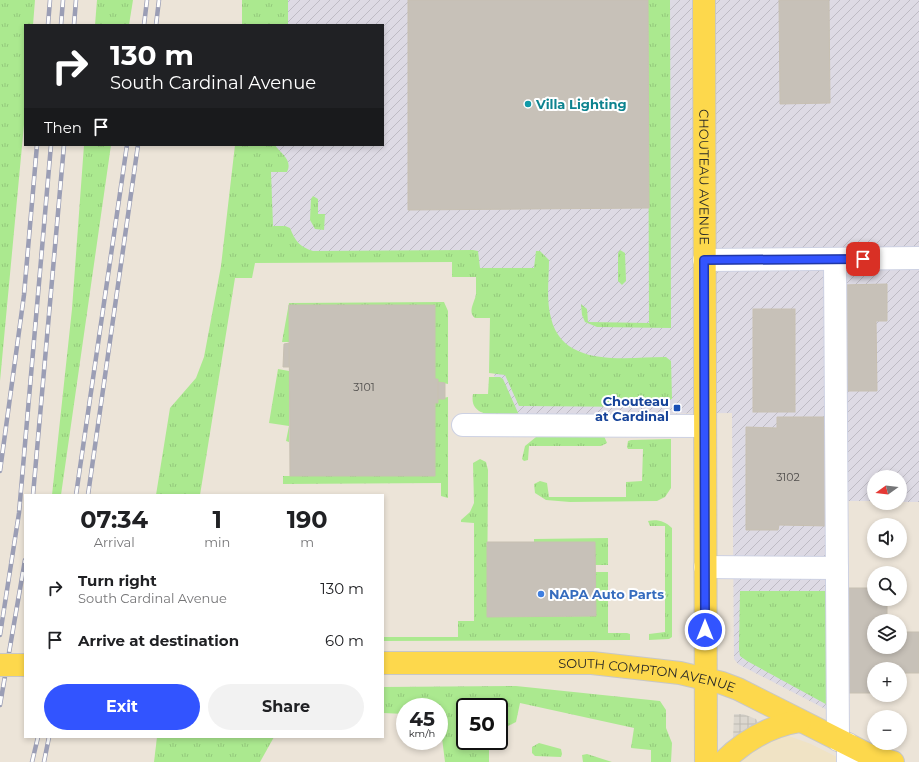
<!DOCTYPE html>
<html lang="en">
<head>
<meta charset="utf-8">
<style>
  body { margin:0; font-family:Montserrat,sans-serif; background:#f2f2f2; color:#202124; height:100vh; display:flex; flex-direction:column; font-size:15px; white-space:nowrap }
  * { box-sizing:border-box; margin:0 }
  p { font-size:13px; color:#757577 }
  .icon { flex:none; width:22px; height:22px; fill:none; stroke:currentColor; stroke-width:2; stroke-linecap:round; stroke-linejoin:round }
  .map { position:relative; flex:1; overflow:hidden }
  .panel { position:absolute; left:24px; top:494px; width:360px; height:244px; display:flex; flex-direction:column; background:#fff; border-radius:0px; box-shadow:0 2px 6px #0003 }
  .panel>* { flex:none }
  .top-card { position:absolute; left:24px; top:24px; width:360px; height:122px; border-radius:0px; box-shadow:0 2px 6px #0003; background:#202124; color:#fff; overflow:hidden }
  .needle { width:26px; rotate:255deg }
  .controls { position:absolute; left:867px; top:470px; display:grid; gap:8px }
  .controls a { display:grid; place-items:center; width:40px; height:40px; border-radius:50%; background:#fff; box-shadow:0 2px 6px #0003; font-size:20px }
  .speed { position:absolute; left:396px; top:698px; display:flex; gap:8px; font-size:20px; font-weight:700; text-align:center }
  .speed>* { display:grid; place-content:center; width:52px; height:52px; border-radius:50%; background:#fff; box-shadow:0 2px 6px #0003; line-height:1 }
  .speed small { font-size:10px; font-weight:400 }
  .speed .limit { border:2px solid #111; border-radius:6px; background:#fff; color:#111 }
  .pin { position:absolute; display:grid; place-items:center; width:34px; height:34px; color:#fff; margin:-17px; border-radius:8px; box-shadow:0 2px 6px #0006 }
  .me { position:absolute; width:44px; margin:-22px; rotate:0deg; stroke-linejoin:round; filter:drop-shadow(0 0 3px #0008) }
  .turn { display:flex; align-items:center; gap:14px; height:84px; padding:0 20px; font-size:18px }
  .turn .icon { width:52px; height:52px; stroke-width:2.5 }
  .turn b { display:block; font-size:28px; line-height:34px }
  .then { display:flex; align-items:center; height:38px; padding:0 20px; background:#0003; gap:8px; font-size:15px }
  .eta { display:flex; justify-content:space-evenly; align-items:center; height:68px; text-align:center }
  .eta b { font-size:24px; font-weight:700; line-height:28px }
  .button { display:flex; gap:8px; margin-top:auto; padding:8px 20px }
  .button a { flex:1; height:46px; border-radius:24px; background:#3254ff; color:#fff; font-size:16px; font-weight:700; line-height:46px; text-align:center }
  .button a+a { background:#f2f2f2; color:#202124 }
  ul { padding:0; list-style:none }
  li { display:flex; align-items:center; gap:12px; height:52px; padding:0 20px }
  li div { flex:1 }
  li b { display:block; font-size:15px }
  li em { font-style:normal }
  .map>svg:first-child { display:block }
  .industrial { fill:url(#industrial-furrows) }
  .education { fill:#f0e3c5 }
  .grass { fill:url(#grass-tufts) }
  .plaza { fill:url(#plaza-grid) }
  .building { fill:#c7c1b8; stroke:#c7c0b2 }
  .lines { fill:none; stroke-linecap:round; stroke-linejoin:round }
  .minor-casing { stroke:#cdd1e3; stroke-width:24 }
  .major-casing { stroke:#c7c7c7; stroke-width:24 }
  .minor { stroke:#fff; stroke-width:22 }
  .major { stroke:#fdd84c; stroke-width:22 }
  .rail-casing { stroke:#9b9eb5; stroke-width:4.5 }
  .rail { stroke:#fff; stroke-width:3; stroke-dasharray:9; stroke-linecap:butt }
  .major-bridge-casing { stroke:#c7c7c7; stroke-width:24; stroke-linecap:butt }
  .major-bridge { stroke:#fdd84c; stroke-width:22 }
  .route-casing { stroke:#2037a6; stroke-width:10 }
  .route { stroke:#3254ff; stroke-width:7 }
  .culture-dot { fill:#0f9aa8; stroke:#fff; stroke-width:1.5 }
  .transit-dot { fill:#1a4fb4; stroke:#fff; stroke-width:1.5 }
  .shop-dot { fill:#3f7fe0; stroke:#fff; stroke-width:1.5 }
  .labels { text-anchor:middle; stroke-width:4; stroke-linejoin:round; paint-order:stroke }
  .number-label { font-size:11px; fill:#504e4c }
  .culture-label { font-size:13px; font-weight:bold; fill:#0d838f; stroke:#fff; text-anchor:start }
  .street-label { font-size:13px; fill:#282828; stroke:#fff }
  .transit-label { font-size:13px; font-weight:bold; fill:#164399; stroke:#fff; text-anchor:end }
  .shop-label { font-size:13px; font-weight:bold; fill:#366cbe; stroke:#fff; text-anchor:start }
</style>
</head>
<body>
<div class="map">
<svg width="919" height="762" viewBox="0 0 919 762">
  <defs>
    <pattern id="industrial-furrows" width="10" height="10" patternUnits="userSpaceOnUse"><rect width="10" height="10" fill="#dddae4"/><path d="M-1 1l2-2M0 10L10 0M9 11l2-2" fill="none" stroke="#bebbc4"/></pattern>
    <pattern id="grass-tufts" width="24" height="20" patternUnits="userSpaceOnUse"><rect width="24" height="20" fill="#abe98f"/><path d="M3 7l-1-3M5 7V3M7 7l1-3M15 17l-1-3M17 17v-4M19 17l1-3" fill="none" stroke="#93c87b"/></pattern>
    <pattern id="plaza-grid" width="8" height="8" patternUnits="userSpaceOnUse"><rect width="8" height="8" fill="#dcd7cf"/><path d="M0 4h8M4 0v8" fill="none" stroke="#bdb9b2"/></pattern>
  </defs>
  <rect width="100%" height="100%" fill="#ece4d8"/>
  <path class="industrial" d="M274,0H919V502H900V477H874V501H833L835,714L738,664L734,659L732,413L494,415L495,311L477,310V254H239L254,145H383V25H271Z"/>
  <path class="education" d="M786,735L811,744L847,762H740L751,747Z"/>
  <g class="grass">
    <path d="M0,0H35L33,25H25V114L0,381Z"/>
    <path d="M97,0H133L129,25H95Z"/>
    <rect x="242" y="0" width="46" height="25"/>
    <path d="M648,0H670L671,328L597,327L585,322L582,315L581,304L587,309L588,322L649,323Z"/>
    <path d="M84,145H111L61,495H52L72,309Z"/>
    <path d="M235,145H275C281,154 293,160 287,172H271L273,226H285L290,228C295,241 300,247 313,251L473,250L478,251L480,268H534L536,251H540L549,260C549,279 546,300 551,318C563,369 627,357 666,357L671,361L672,399L648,407L519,406L505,375L489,373L490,318H475C467,312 475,302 476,294C476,288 476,283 476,277H452V262L255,263L252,278H235L200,495H156L170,408L196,378L204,357L221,266Z"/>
    <path d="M313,196L318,199V214H325L324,230L315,229L310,220L311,199Z"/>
    <path d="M620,250L625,253L626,281L622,285L618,281V253Z"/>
    <path d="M444,302L448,311V384L438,382V379H435L289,305V342H282L289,303Z"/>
    <path d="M278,369L289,371V442L286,441L289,426L269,423Z"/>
    <path d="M489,377H500L503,379L519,415C504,415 468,420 473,394H488Z"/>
    <path d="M448,397V498L441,496V483L283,484V476H435V403H438V399Z"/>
    <path d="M546,436H604L607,443L601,446H529L528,460L524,461L522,459L525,446L536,437Z"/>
    <path d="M671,439V488L665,497L657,501L570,502L546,500L535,493L534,484L540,481L547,483L549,497H626V482L642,481L643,449H628L627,447L628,441L631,440Z"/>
    <path d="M480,459L486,462L488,470L487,617L595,616V572H608V633H627L630,634V640L383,641V637H458V621H474V523L461,522V520L470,512L474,503L473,463Z"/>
    <path d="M648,521C657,519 665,521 672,528V637L669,639L649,640V634L665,632V526H650Z"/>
    <path d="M608,538V565H595V542H534V539Z"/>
    <path d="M740,591H831L833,708L747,661L740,656L739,649Z"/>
    <path d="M516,686L660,701L666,710V728L672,743L671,762H651V750L631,748L634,728L520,703L516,722L508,726L499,725V707H465V741H489V762H445L442,738L439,736V707H405V714L383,713V687Z"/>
    <path d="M157,737H274L260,762H154Z"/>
    <path d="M539,743L561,749L562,754L561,757L535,756L532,753V747Z"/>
    <path d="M587,754L612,762H613H583L582,755Z"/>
  </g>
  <path class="plaza" d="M734,714H743L756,719L758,723L733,739Z"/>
  <g class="building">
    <path d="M408,0H648L649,208L408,210Z"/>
    <path d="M779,0H829L830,103L780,104Z"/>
    <path d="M887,284V321H876L877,391H842L841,285Z"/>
    <path d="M289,305H435V379H438V403H435V476H290Z"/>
    <rect x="753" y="309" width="42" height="103"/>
    <path d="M289,343V367H283L284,344Z"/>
    <path d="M438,382L445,383V399H438Z"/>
    <path d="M777,417H829V526L779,525L778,530H746V427L777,428Z"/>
    <path d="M487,542H595L596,616L487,617Z"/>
    <path d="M845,588H874V599H887V616H892V621H874V647H900V632H919V673H900V669H874V693H847Z"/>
  </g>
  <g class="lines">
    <g class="minor-casing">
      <g id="minor">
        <path d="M835,259L838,740"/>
        <path d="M704,260L919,258"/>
        <path d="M463,425L705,426"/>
        <path d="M705,567L837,568"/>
        <path d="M848,762V744"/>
      </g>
    </g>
    <g class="major-casing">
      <g id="major">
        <path id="s1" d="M704,0L706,762"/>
        <path id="s2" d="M383,663H592L680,673L722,683L738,689L871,756L893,762"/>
        <path d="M723,762C745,740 769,726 800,721"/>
      </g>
    </g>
    <use href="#minor" class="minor"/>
    <use href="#major" class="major"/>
    <g class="rail-casing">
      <g id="rail">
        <path d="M48,25L50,0"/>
        <path d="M61,25L63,0"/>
        <path d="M74,25L76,0"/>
        <path d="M144,25L147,0"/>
        <path d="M156,25L159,0"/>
        <path d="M0,471L24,295L37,145"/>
        <path d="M33,495L64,145"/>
        <path d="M76,495L127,145"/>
        <path d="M88,495L138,145"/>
        <path d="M0,635L19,513L51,145"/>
        <path d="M0,705L25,560"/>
        <path d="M32,762L38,737"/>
        <path d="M44,762L49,737"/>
      </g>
    </g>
    <use href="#rail" class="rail"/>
    <g class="major-bridge-casing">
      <path id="major-bridge" d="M0,665H25"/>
    </g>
    <use href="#major-bridge" class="major-bridge"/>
  </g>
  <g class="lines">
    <g class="route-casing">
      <path id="route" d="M705,630L704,260L863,259"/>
    </g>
    <use href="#route" class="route"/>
  </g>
  <circle class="culture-dot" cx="528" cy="104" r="4"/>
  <rect class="transit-dot" x="673" y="404" width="8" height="8" rx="2"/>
  <circle class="shop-dot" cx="541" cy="594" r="4"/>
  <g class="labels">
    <g class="number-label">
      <text x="364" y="391">3101</text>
      <text x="788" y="481">3102</text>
    </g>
    <g class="culture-label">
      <text x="536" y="109">Villa Lighting</text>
    </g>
    <g class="street-label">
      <text dy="5" stroke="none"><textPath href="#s1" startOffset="177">CHOUTEAU AVENUE</textPath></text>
      <text dy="5" stroke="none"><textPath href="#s2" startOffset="265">SOUTH COMPTON AVENUE</textPath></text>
    </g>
    <g class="transit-label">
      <text x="669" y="406">Chouteau<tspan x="669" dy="15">at Cardinal</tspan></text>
    </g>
    <g class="shop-label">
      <text x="549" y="599">NAPA Auto Parts</text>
    </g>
  </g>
</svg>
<div class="controls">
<a><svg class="needle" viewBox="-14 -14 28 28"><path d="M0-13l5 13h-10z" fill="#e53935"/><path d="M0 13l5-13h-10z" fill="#757577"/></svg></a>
<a><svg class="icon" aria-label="sound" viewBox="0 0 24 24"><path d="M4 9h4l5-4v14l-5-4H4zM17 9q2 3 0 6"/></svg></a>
<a><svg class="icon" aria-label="search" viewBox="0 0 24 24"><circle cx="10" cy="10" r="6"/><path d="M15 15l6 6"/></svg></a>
<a><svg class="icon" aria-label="layers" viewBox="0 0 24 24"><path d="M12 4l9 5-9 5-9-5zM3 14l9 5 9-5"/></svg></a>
<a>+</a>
<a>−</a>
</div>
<div class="speed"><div>45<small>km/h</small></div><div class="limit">50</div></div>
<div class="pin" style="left:863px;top:259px;background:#d93025"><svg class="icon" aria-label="arrive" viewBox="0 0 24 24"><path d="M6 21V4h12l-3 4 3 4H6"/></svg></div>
<svg class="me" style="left:705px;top:630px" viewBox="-20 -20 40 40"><circle r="17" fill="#3254ff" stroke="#fff" stroke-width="3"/><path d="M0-11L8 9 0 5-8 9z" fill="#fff"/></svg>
<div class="top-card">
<div class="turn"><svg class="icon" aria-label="right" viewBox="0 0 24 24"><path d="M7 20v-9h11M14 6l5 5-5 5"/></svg><div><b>130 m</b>South Cardinal Avenue</div></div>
<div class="then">Then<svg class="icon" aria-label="arrive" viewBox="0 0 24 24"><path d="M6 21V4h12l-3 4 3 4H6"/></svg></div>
</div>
<section class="panel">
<div class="eta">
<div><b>07:34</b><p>Arrival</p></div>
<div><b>1</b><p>min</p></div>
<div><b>190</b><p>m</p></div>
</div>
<ul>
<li><svg class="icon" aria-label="right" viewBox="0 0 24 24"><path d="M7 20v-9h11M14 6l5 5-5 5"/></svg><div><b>Turn right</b><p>South Cardinal Avenue</p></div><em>130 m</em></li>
<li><svg class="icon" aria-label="arrive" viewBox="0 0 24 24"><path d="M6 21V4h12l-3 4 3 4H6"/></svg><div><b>Arrive at destination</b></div><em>60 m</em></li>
</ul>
<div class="button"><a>Exit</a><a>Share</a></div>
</section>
</div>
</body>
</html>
